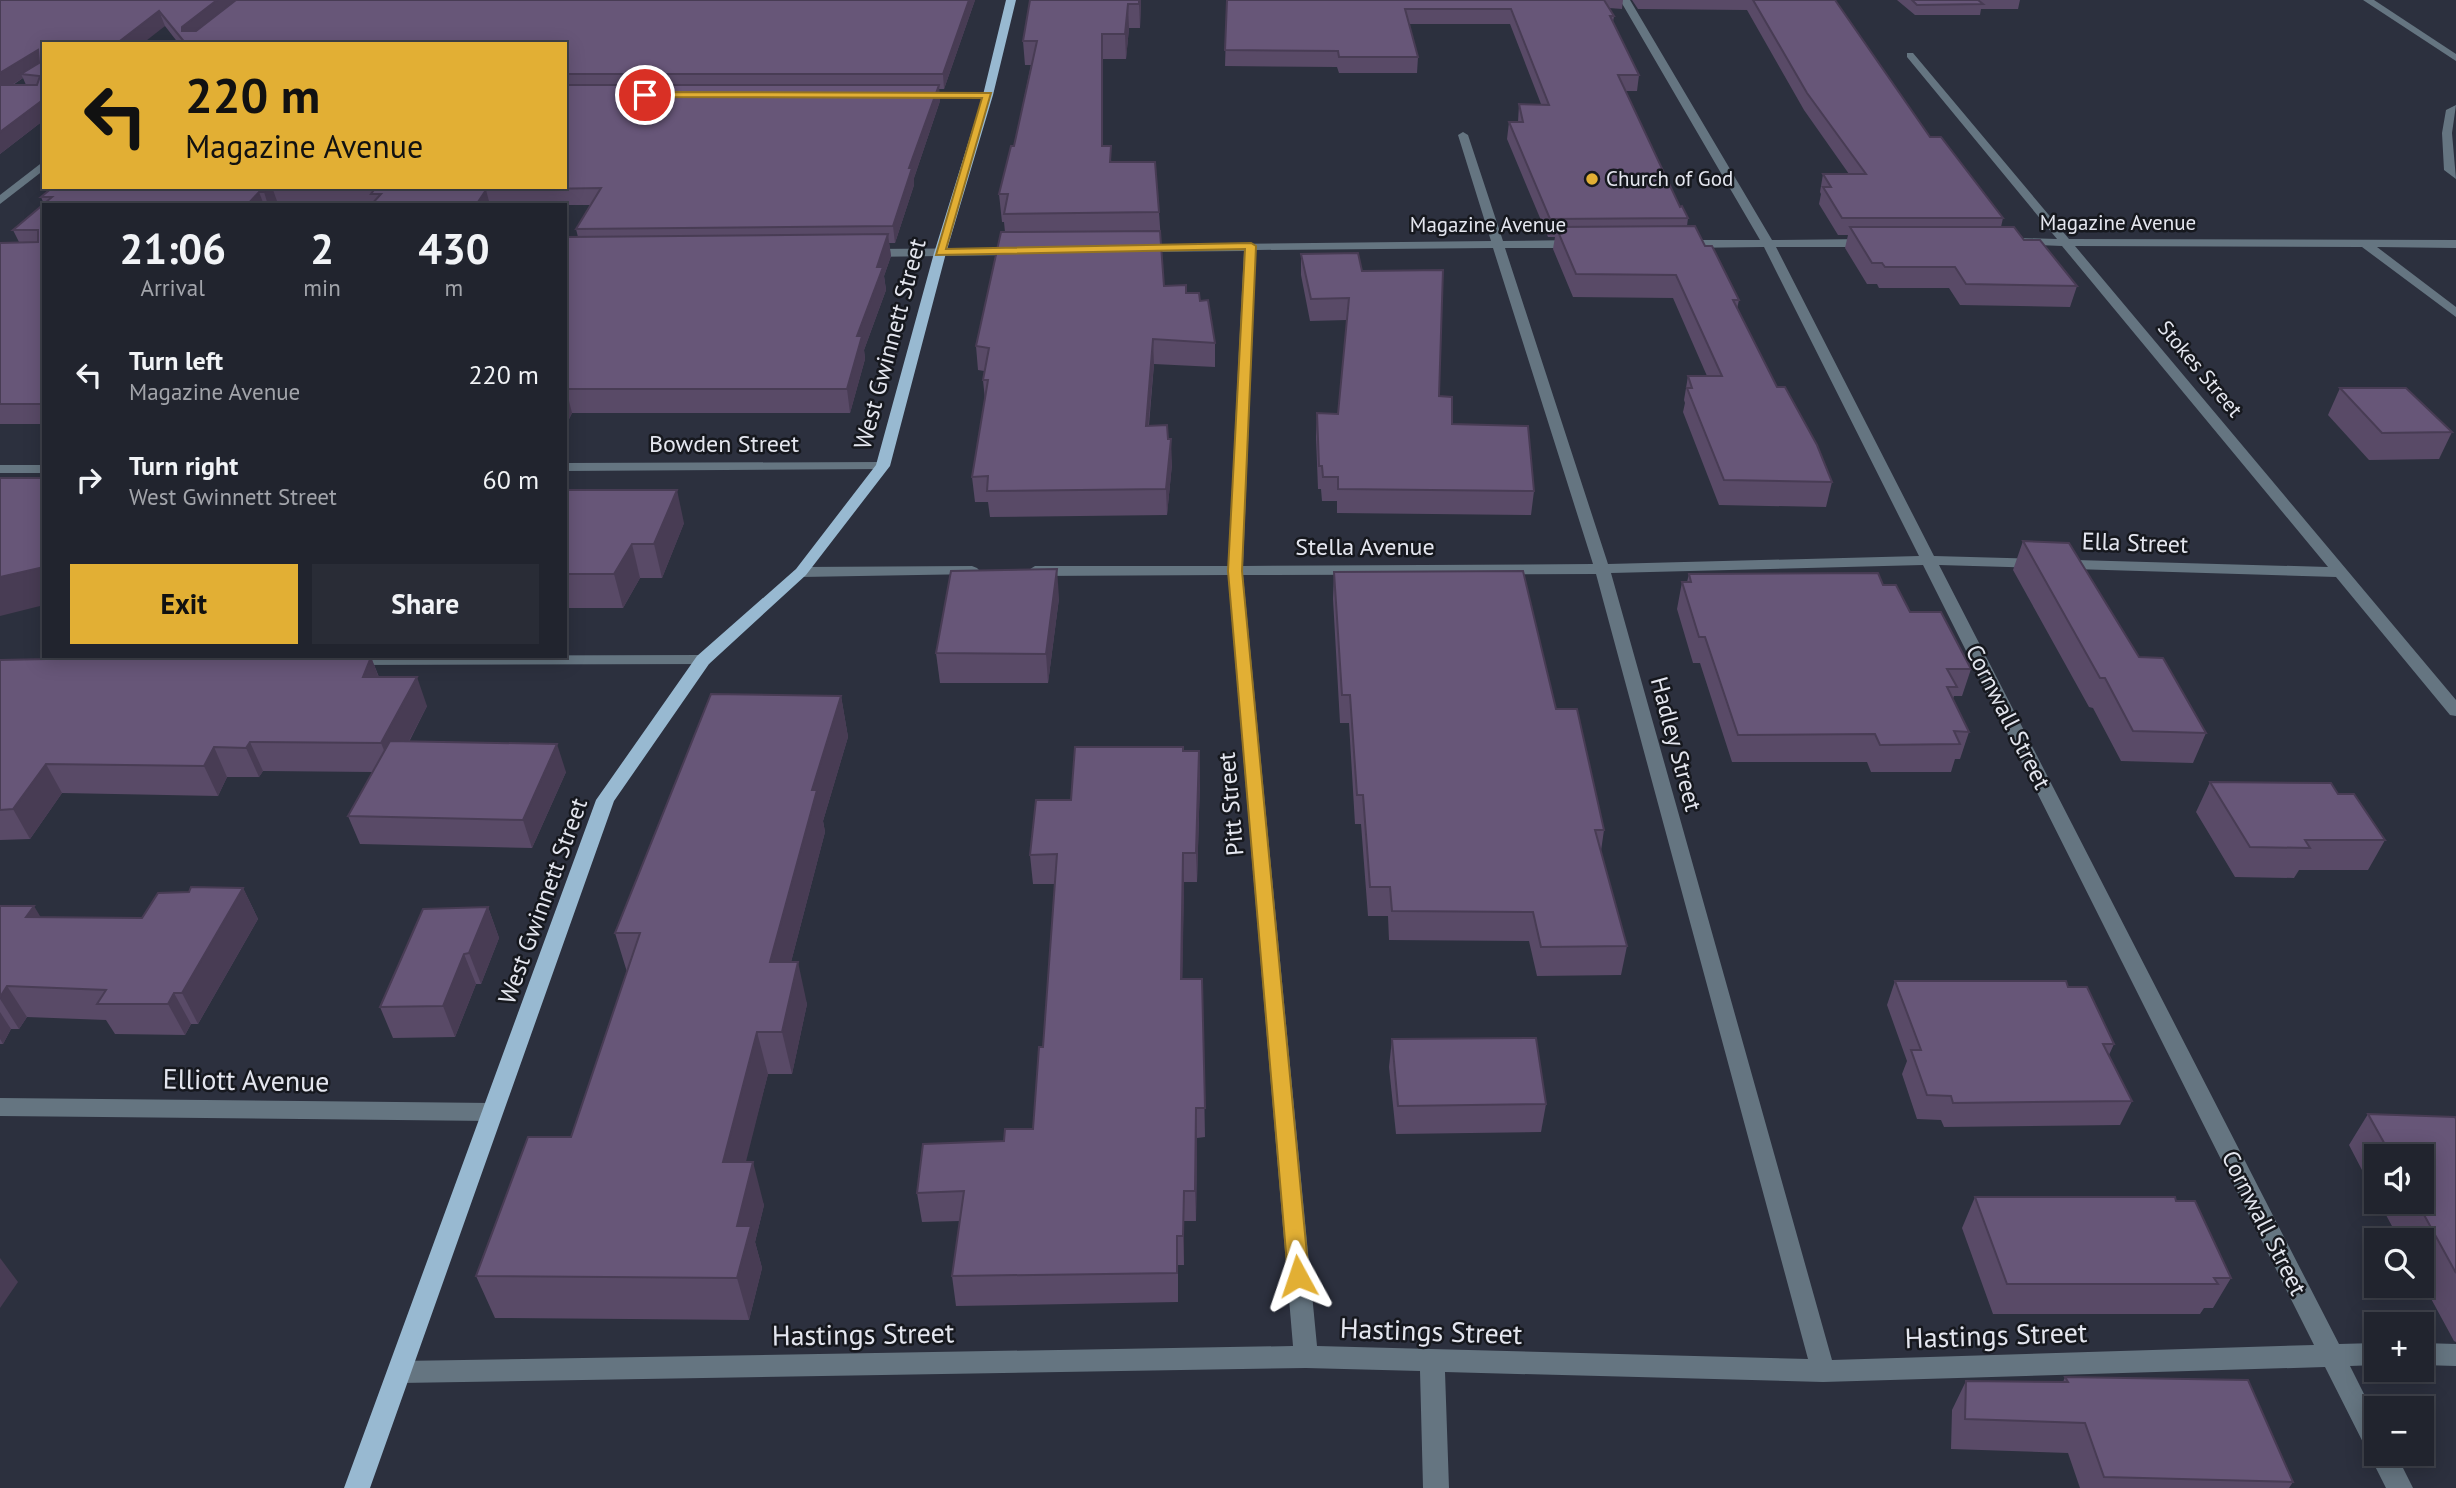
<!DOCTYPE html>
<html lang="en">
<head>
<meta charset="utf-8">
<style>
  body { margin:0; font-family:"PT Sans",sans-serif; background:#292c36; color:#f1f3f6; height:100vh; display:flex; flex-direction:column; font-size:26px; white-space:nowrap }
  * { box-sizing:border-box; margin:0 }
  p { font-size:23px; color:#a2a4aa }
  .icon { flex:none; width:38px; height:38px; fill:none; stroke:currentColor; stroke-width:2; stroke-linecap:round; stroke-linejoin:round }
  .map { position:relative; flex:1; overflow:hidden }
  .side { position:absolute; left:42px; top:203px; width:525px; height:455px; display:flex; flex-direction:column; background:#21242e; border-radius:0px; box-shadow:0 4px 18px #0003,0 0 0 2px #3e414a }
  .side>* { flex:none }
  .banner { position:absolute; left:42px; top:42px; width:525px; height:147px; border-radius:0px; box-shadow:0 4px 18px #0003,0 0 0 2px #3e414a; background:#e2af34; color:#111; overflow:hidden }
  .buttons { position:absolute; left:2364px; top:1144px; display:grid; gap:14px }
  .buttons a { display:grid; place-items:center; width:70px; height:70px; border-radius:0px; background:#21242e; box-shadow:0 4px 18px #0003,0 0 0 2px #3e414a; font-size:35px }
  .pin { position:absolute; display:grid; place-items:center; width:60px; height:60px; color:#fff; margin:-30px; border:4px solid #fff; border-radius:50%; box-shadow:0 2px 7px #0007 }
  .me { position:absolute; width:77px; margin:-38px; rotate:355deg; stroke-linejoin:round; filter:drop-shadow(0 0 5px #0008) }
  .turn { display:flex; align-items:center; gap:24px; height:147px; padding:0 28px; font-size:32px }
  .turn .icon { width:91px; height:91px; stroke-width:2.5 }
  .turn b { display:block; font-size:49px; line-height:60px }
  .eta { display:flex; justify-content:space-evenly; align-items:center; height:119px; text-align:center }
  .eta b { font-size:42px; font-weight:700; line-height:49px }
  .cta { display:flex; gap:14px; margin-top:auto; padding:14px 28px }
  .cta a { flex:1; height:80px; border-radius:0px; background:#e2af34; color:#111; font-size:28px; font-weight:700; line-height:80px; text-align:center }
  .cta a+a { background:#292c36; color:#f1f3f6 }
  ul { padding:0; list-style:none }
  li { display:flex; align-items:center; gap:21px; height:105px; padding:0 28px }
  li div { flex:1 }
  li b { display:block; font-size:26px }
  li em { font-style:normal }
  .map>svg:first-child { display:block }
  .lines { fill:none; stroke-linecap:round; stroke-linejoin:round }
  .minor { fill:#657581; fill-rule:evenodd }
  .major { fill:#98b9d1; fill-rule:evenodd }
  .wall { fill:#594a67; fill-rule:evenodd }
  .shaded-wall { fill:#483c54 }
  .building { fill:#675678; stroke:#483c54; stroke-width:2 }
  .route { fill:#e2af34; stroke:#937222; stroke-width:2 }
  .poi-dot { fill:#e2af34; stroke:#16181e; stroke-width:2.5 }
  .labels { text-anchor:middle; stroke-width:5; stroke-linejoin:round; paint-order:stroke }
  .far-poi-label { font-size:21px; fill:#e4e6ef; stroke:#16181e; text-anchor:start }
  .far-street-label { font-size:21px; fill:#e4e6ef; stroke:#16181e }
  .street-label { font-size:24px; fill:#e4e6ef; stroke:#16181e }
  .near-street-label { font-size:28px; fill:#e4e6ef; stroke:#16181e }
</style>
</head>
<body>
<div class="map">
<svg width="2456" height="1488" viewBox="0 0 2456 1488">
  <rect width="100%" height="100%" fill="#2c303e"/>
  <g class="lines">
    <g class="minor">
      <path d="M1620,0H1630L1772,240L1867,239L1873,243L1867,247H1776L1934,556L2328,567L2062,246L2014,244V240L2018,238L2057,239L1907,57V53H1913L2069,239L2456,240V248L2377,247L2456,307V317L2362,247L2075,246L2456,700V716L2450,715L2336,577L1939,565L2339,1344L2376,1343V1365L2350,1366L2376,1418V1454H2396L2413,1488H2386L2325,1367L1823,1382L1445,1372L1449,1488H1423L1420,1371L1306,1368L400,1383L391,1380L388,1372L391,1364L400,1361L1293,1346L1228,575L1035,576L1027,571L1035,566H1228L1244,251L1139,252L1135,251V245L1491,241L1458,135L1463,132L1468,135L1503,241L1577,240L1583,244L1577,248H1505L1608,564L1919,556L1764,247L1682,248L1676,244L1682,240H1760ZM1493,248L1593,564L1243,566L1256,250ZM1923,565L2314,1345L1832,1360L1611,573ZM1596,574L1808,1359L1317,1346L1243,575Z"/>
      <path d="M2363,0H2374L2456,54V61Z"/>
      <path d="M919,92H988L993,95L988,98L915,97L914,95Z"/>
      <path d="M2456,105L2452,133L2456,179L2444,170L2442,133L2446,110Z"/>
      <path d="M44,161V170L0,204V195Z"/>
      <path d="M1024,248V254L1020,255L866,257L860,253L866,249Z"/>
      <path d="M883,462L888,463V469L565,471V463Z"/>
      <rect x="0" y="465" width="44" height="8"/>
      <path d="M972,566L977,568L980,571L977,574L801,577L793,572L801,567Z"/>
      <path d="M703,655L711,660L709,664L350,665L342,660L345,656Z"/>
      <path d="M0,1098L492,1103L500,1106L503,1112L500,1118L492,1121L0,1116Z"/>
      <path d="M2422,1343L2456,1344V1366L2422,1365Z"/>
    </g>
    <path class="major" d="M1006,0H1016L993,95L946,253L890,466L806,575L709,664L614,801L370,1488H344L596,800L697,656L796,569L876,465L934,253L983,95Z"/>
  </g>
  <g class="wall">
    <path d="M0,0H975L944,89H939L940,101L914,178V185L895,243H889L891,256L884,276L886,290L864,350L865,359L850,413H572L568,421H565V240L578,237L576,229L590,205H371L373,203L277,201L274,205H44V424H0V243L19,242L13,230L44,204L41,197L53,187H565V44H179L165,26L44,44V120L0,154ZM23,78L26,85H13Z"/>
    <path d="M1141,0L1140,28H1129L1126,59H1103V146L1112,162L1159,212L1164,286L1186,293L1200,301L1215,343V367L1154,364L1149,425L1168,439L1172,464L1167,515L990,517L988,502H975L972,477L985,400L983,380L984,371L978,370L976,346L1005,232L1004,222H1002L999,194L1014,146L1031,65H1025L1023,41Z"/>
    <path d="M1227,0H1623L1622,9L1609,8L1614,16L1613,22L1639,75L1637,91H1625L1680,207L1688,218L1687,226L1705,246L1739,300L1737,309L1777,387L1832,482L1826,507L1719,505L1683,412L1685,403L1684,400L1688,376H1707L1673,298L1573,297L1553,249L1555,237H1548L1507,139L1509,122H1518L1519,104H1541L1510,24H1409L1418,57L1417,73H1339L1337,67L1225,66Z"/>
    <path d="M1632,0H1835L1930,137L2003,218L2001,227L2024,240L2077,286L2070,307L1960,305L1949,288H1879L1877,284H1867L1845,248L1848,235H1838L1819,204L1821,194L1820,192L1823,174H1849L1804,110L1747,10L1638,9Z"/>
    <path d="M1897,0H2020L2018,9H1981L1980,15H1915Z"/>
    <path d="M1301,254L1362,271L1439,396L1452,424L1534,491L1531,515L1337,513V501H1322L1321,489H1318L1316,437L1317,413L1338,414L1347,320L1310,321L1301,275Z"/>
    <path d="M2340,388L2452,432L2439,459L2369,460L2328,415Z"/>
    <path d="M565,490L684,523L662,578H640L623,608H565Z"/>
    <path d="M2023,541L2139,657L2206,733L2193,763L2121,761L2093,708L2089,707L2013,570Z"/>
    <path d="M1334,572L1556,709L1604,830L1601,851L1627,946L1621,975L1537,976L1529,941L1389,940L1388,916H1368L1361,824H1355L1349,723H1340L1333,599Z"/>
    <path d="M1689,574L1883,585L1910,612L1971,669L1962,696H1954L1953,699L1969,732L1960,759H1955L1951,772H1871L1867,762H1732L1700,663H1693L1677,609L1682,582H1687Z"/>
    <path d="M1059,598L1048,683H940L936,653Z"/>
    <path d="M371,657L379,677L427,706L409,742L566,772L532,848L360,844L348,816L373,772L263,771L259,777H227L218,796L62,793L30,839L0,840V660Z"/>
    <path d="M841,696L848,737L823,821L825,832L791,962L807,1004L792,1074H768L745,1162L764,1205L755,1242L762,1268L749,1320L495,1318L476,1276L571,1137L627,972L615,933Z"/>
    <path d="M1183,751H1199L1200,780L1197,882H1184L1182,979H1202L1205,1137L1197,1138L1196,1221H1184V1265H1178V1302L956,1306L952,1276L960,1221L922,1222L917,1193L1004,1141L1033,1129L1043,1047L1055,884H1033L1030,855L1071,800Z"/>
    <path d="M2210,782L2338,794L2385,840L2368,870H2299L2294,878L2235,877L2196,812Z"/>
    <path d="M243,888L258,919L198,1024H191L185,1035L115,1034L106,1020L27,1017L19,1029H11L3,1044H0V906L40,917L142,918L189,892Z"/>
    <path d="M488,907L499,938L481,984H476L455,1037L393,1038L380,1007Z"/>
    <path d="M1895,981L2068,987L2114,1044L2109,1055L2132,1101L2120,1125L1944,1127L1941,1120L1917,1119L1902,1074L1907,1061L1887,1005Z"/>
    <path d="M1392,1039L1546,1104L1541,1132L1396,1134L1389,1067Z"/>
    <path d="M2368,1114L2456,1119V1342L2454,1341L2422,1282V1241H2400L2379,1202H2422V1157H2376V1197L2349,1145Z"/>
    <path d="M1975,1197L2176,1201L2231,1278L2213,1308H2204L2200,1314H1993L1962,1228Z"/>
    <path d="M2065,1377L2293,1482L2289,1488H2080L2068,1453L1951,1449L1952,1410L1966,1381L2063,1382Z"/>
  </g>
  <g class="shaded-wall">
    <path d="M217,0H241L187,42L182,31V27Z"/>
    <path d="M969,0H975L944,89L943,74Z"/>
    <path d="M1139,0H1141L1140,28L1139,4Z"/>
    <path d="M1128,4L1129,28L1126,59L1125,34Z"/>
    <path d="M159,11L165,26L142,44H116Z"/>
    <path d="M1102,34L1103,59V173L1102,146Z"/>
    <path d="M38,50L44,64L21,74L23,78L5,89L0,90V73Z"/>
    <path d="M939,85L940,101L914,178V185L895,243L893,226L909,168Z"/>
    <path d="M44,99V120L0,154V132Z"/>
    <path d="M268,187H272L277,201L274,205H268L264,192Z"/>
    <path d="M486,190L490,205H476Z"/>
    <path d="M259,192L264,205H247Z"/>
    <path d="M888,234L891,256L884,276L886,290L864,350L865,359L850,413L847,389L857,336L877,267Z"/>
    <path d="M1153,339L1154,364L1146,451V426Z"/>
    <path d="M566,389L572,413L568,421L565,413Z"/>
    <path d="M1171,439L1172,464L1167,515L1166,489Z"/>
    <path d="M677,490L684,523L662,578L654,544Z"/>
    <path d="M632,544L640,578L623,608L614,574Z"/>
    <path d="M44,567V605L0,616V577Z"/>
    <path d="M1057,569L1059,598L1048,683L1046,654Z"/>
    <path d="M371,657L382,686L363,677Z"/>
    <path d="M417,677L427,706L393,772L381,743Z"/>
    <path d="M841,696L848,737L823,821L825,832L780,1004L770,962L812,790Z"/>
    <path d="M250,742L263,771L259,777L246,748Z"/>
    <path d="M557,744L566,772L532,848L523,820Z"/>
    <path d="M214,747L227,777L218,796L204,766Z"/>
    <path d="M1199,751L1200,780L1197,882L1196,853Z"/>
    <path d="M46,764L62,793L30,839L13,809Z"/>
    <path d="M1183,853L1184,882L1182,1009L1181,979Z"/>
    <path d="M243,888L258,919L198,1024L182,993Z"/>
    <path d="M34,906L52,936L26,917Z"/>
    <path d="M488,907L499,938L481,984L469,953Z"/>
    <path d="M464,954L476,984L455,1037L443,1006Z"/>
    <path d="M798,962L807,1004L792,1074L782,1032Z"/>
    <path d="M7,986L27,1017L19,1029L0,999V997Z"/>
    <path d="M174,993L191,1024L185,1035L168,1004Z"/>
    <path d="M0,1012L11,1029L3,1044L0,1039Z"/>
    <path d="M757,1032L768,1074L735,1205L723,1162Z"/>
    <path d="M1196,1108L1197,1138L1196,1221L1195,1191Z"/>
    <path d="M753,1162L764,1205L755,1242L762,1268L749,1320L737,1278V1226Z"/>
    <path d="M1184,1191V1265L1183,1236Z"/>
    <path d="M0,1258L18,1282L0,1308Z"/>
  </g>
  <g class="building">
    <path d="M0,0H217L182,27V31H196L236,0H969L943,74H565V44H186L159,11L116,44H44V99L0,132V85H37L40,76L21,74L39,63L38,50L0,73Z"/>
    <path d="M1030,0H1139V4H1128L1125,34H1102V146H1111L1110,162H1155L1159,212L1004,214L1008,194H999L1011,146H1014L1037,41H1023Z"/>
    <path d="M1227,0H1604L1614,16H1610L1639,75H1618L1680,207L1682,206L1688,218L1550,219L1509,122H1523L1519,104L1549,105L1511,9H1405L1418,57H1339L1338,51L1225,50Z"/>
    <path d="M1753,0H1835L1930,137H1941L2003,218H1842L1823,187H1831L1823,174H1866L1807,93Z"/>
    <path d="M1912,0H1978L1983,4L1917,5Z"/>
    <path d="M565,85H939L909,168H912L893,226L576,229L601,188L486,190L476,205H371L381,194H371L376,187H565Z"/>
    <path d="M53,187H268L264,192H259L247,205H44V404H0V243L38,242V230H13L52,197H41Z"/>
    <path d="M1695,226L1705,246H1712L1739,300H1733L1777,387H1785L1817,445L1832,482L1724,480L1687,388H1692L1688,376H1722L1676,275L1576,274L1556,227Z"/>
    <path d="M1850,227H2014L2024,240H2040L2077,286L1966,284L1955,267H1885L1882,263H1872Z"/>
    <path d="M1160,231L1164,286L1186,285V293H1199L1200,301L1208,300L1215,343L1153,339L1146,426L1167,425L1168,439H1171L1166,489L987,491L988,476L972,477L988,380H983L989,348L976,346L1001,232Z"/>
    <path d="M888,234L877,267H883L857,336H862L847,389H566L565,390V240L567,237Z"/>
    <path d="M1358,253L1362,271L1443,270L1439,396L1452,397V424L1528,426L1534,491L1338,489V477H1323L1322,466H1319L1317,413L1338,414L1349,298L1311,299L1301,254Z"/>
    <path d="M2340,388H2406L2452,432L2382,433Z"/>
    <path d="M0,478H44V567L0,577Z"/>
    <path d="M565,490H677L654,544H632L614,574H565Z"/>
    <path d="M2023,541L2069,543L2139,657L2163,658L2206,733L2133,731L2105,678H2100Z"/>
    <path d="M1057,569L1046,654L936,653L951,571Z"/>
    <path d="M1523,571L1556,709H1577L1604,830H1595L1627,946L1541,947L1533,912L1392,911L1390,887H1370L1363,795H1357L1350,695H1342L1334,572Z"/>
    <path d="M1878,573L1883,585H1896L1910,612H1941L1971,669H1947L1957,687H1947L1969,732L1954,731L1960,744L1880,745L1875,734L1738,735L1705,637H1699L1682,582H1691L1689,574Z"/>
    <path d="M49,656L371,657L363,677H417L381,743L250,742L246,748L214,747L204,766L46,764L13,809L0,810V660L46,659Z"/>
    <path d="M711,694L841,696L812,790H817L770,962H798L782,1032H757L723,1162H753L737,1226H751L737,1278L476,1276L528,1137H571L640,933H615Z"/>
    <path d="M390,741L557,744L523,820L348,816Z"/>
    <path d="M1075,747H1183V751H1199L1196,853H1183L1181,979H1202L1205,1108H1196L1195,1191H1184L1183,1236H1177V1273L952,1276L964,1191L917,1193L923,1144L1004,1141L1005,1129H1033L1039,1047H1043L1057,854L1030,855L1036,800H1071Z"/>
    <path d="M2210,782L2331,783L2338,794H2354L2385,840H2305L2310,848L2250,847Z"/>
    <path d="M191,887L243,888L182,993H174L168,1004H97L106,990L7,986L0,997V906H34L26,917L142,918L158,893L189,892Z"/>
    <path d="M488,907L469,953L464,954L443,1006L380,1007L423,909Z"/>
    <path d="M1895,981H2066L2068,987H2087L2114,1044H2103L2132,1101L1953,1103L1951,1096L1927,1095L1911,1050H1921Z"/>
    <path d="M1536,1038L1546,1104L1398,1106L1392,1039Z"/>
    <path d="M2368,1114L2455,1117L2456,1119V1273L2417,1202H2422V1157H2392Z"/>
    <path d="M1975,1197H2175L2176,1201H2195L2231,1278H2214L2218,1284H2007Z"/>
    <path d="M2065,1377L2248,1380L2293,1482L2104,1477L2085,1423L1965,1419L1966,1381L2068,1382Z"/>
  </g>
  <path class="route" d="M645,92L991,93L946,249L1251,243L1256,246L1242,571L1309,1276L1306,1282L1298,1285L1291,1282L1288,1276L1228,571L1245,249L936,255L982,98L641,97Z"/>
  <circle class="poi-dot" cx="1592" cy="179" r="7"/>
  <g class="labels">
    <g class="far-poi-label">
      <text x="1606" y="186">Church of God</text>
    </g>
    <g class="far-street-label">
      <text x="2118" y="230">Magazine Avenue</text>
      <text x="1488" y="232">Magazine Avenue</text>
      <text transform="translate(2200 369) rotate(50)" y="7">Stokes Street</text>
    </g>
    <g class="street-label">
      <text transform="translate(890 344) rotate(-75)" y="8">West Gwinnett Street</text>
      <text x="724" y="452">Bowden Street</text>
      <text transform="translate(2135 543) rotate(2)" y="8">Ella Street</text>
      <text x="1365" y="555">Stella Avenue</text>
      <text transform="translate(2008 717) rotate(63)" y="8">Cornwall Street</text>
      <text transform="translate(1676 744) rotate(75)" y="8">Hadley Street</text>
      <text transform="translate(1231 804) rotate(-95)" y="8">Pitt Street</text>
      <text transform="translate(543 901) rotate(-70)" y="8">West Gwinnett Street</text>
      <text transform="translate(2264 1223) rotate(63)" y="8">Cornwall Street</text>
    </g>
    <g class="near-street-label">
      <text transform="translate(246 1080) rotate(1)" y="10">Elliott Avenue</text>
      <text transform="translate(1431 1331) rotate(2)" y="10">Hastings Street</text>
      <text transform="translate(863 1334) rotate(-1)" y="10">Hastings Street</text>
      <text transform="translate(1996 1335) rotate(-2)" y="10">Hastings Street</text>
    </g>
  </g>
</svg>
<div class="buttons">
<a><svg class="icon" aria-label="sound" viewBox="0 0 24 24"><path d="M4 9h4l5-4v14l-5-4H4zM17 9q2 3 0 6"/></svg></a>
<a><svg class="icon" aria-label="search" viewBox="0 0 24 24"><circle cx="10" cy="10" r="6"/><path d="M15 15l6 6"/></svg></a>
<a>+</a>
<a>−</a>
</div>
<div class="pin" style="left:645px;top:95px;background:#d93025"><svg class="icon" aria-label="arrive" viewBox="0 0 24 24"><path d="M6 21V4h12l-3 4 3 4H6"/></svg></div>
<svg class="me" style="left:1298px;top:1276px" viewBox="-20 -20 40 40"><path d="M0-17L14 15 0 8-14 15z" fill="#e2af34" stroke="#fff" stroke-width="4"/></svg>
<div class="banner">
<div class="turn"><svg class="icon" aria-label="left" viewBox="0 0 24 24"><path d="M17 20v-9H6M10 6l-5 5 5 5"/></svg><div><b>220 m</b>Magazine Avenue</div></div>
</div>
<section class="side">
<div class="eta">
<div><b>21:06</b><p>Arrival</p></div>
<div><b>2</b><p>min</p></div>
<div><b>430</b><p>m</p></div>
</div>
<ul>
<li><svg class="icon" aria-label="left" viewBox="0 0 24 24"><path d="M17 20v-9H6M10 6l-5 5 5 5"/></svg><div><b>Turn left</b><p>Magazine Avenue</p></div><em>220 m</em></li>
<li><svg class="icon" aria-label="right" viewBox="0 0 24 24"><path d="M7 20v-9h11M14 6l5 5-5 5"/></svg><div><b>Turn right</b><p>West Gwinnett Street</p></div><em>60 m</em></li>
</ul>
<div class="cta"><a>Exit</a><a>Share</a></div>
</section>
</div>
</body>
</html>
